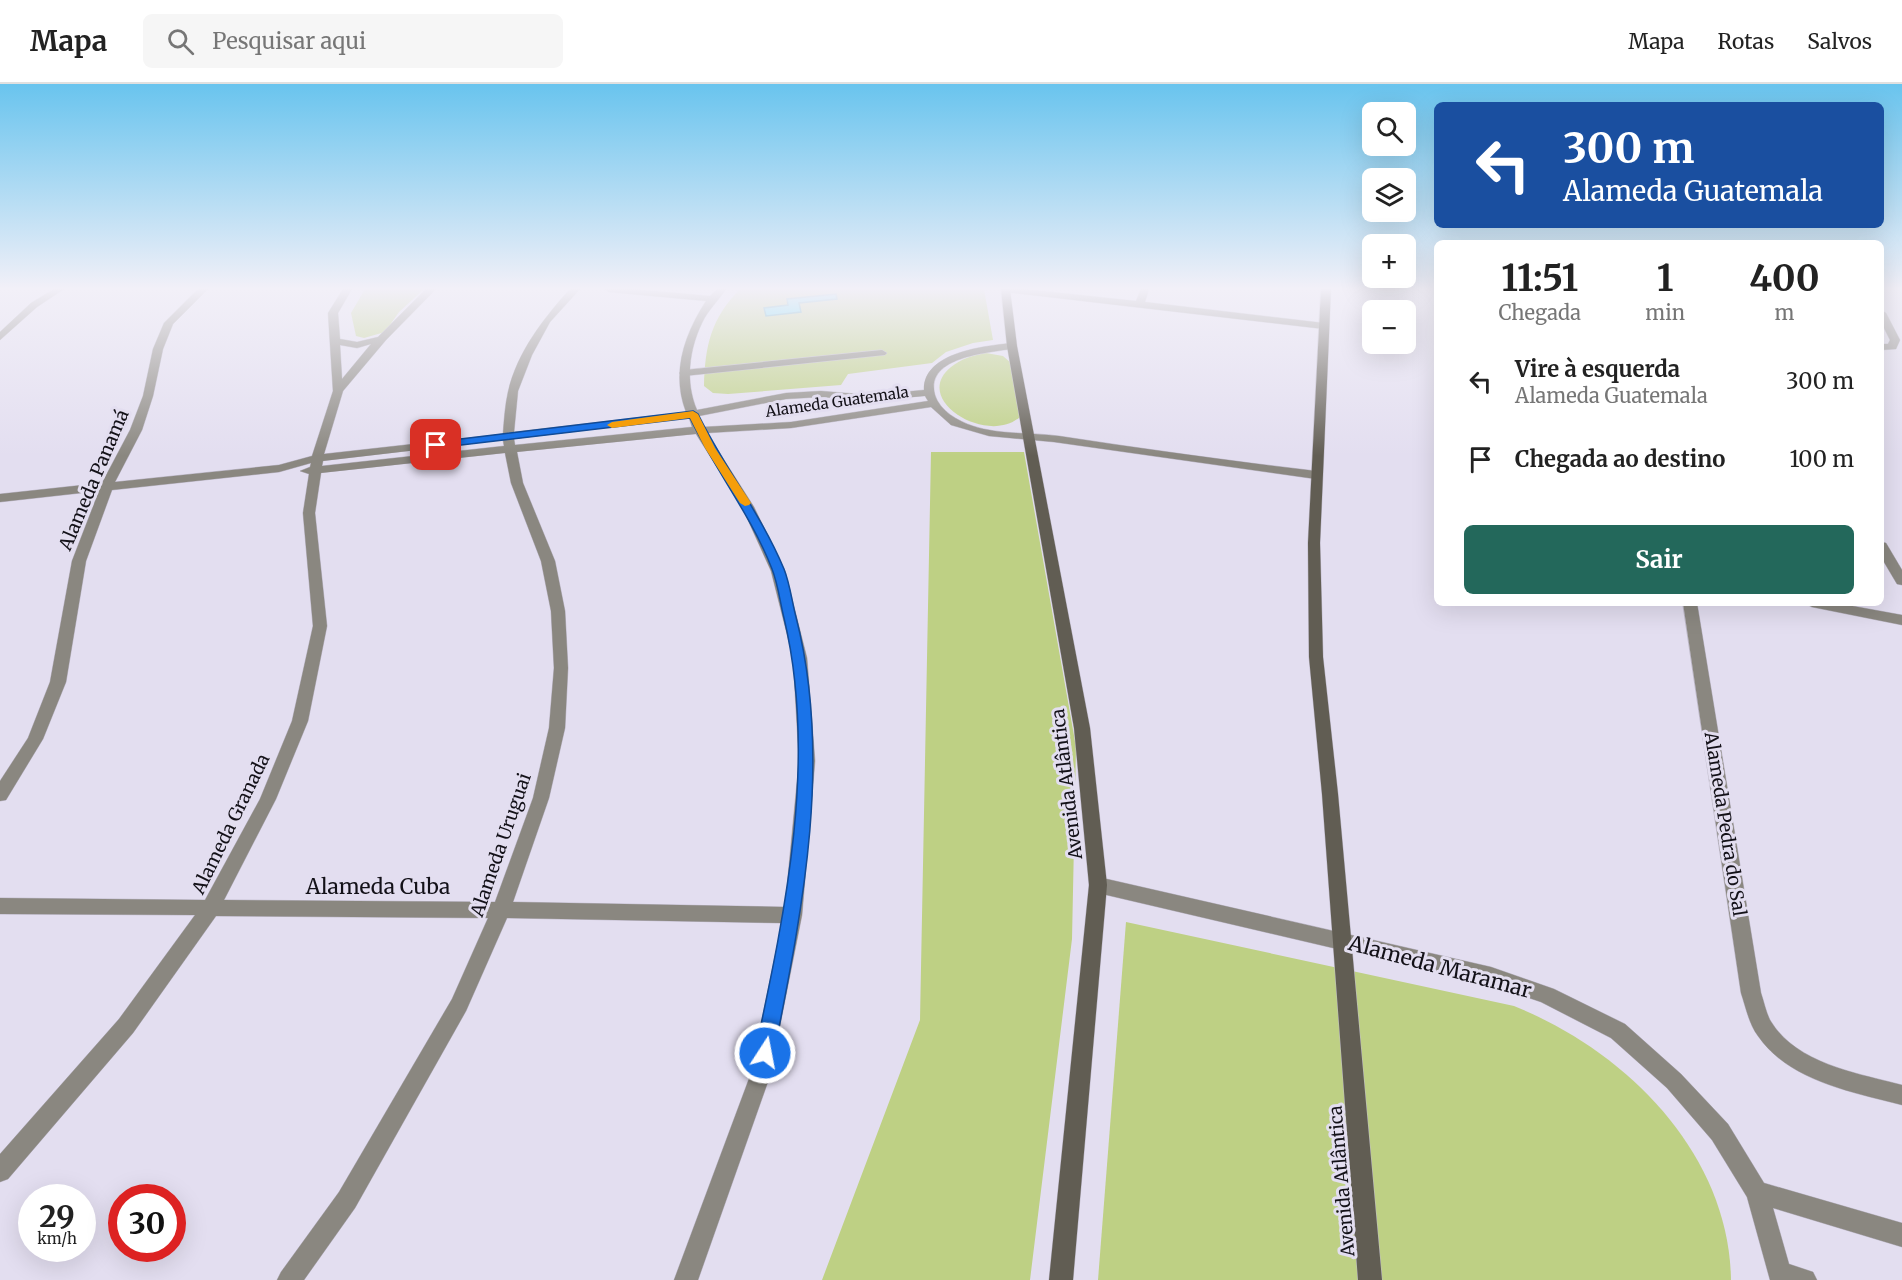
<!DOCTYPE html>
<html lang="pt">
<head>
<meta charset="utf-8">
<style>
  body { margin:0; font-family:Merriweather,serif; background:#f6f6f6; color:#222; height:100vh; display:flex; flex-direction:column; font-size:22px; white-space:nowrap }
  * { box-sizing:border-box; margin:0 }
  p { font-size:20px; color:#767676 }
  .icon { flex:none; width:33px; height:33px; fill:none; stroke:currentColor; stroke-width:2; stroke-linecap:round; stroke-linejoin:round }
  .map { position:relative; flex:1; overflow:hidden }
  .drawer { position:absolute; left:1434px; top:156px; width:450px; height:366px; display:flex; flex-direction:column; background:#fff; border-radius:9px; box-shadow:0 6px 24px #0002 }
  .drawer>* { flex:none }
  .hud { position:absolute; left:1434px; top:18px; width:450px; height:126px; border-radius:9px; box-shadow:0 6px 24px #0002; background:#1a4fa0; color:#fff; overflow:hidden }
  .tools { position:absolute; left:1362px; top:18px; display:grid; gap:12px }
  .tools a { display:grid; place-items:center; width:54px; height:54px; border-radius:9px; background:#fff; box-shadow:0 6px 24px #0002; font-size:30px }
  .speed { position:absolute; left:18px; top:1100px; display:flex; gap:12px; font-size:30px; font-weight:700; text-align:center }
  .speed>* { display:grid; place-content:center; width:78px; height:78px; border-radius:50%; background:#fff; box-shadow:0 6px 24px #0002; line-height:1 }
  .speed small { font-size:15px; font-weight:400 }
  .speed .limit { border:9px solid #d22; background:#fff; color:#111 }
  .pin { position:absolute; display:grid; place-items:center; width:51px; height:51px; color:#fff; margin:-26px; border-radius:12px; box-shadow:0 3px 9px #0006 }
  .me { position:absolute; width:66px; margin:-33px; rotate:11deg; stroke-linejoin:round; filter:drop-shadow(0 0 4px #0008) }
  .turn { display:flex; align-items:center; gap:21px; height:126px; padding:0 30px; font-size:27px }
  .turn .icon { width:78px; height:78px; stroke-width:2.5 }
  .turn b { display:block; font-size:42px; line-height:51px }
  .eta { display:flex; justify-content:space-evenly; align-items:center; height:102px; text-align:center }
  .eta b { font-size:36px; font-weight:700; line-height:42px }
  .button { display:flex; gap:12px; margin-top:auto; padding:12px 30px }
  .button a { flex:1; height:69px; border-radius:9px; background:#23685b; color:#fff; font-size:24px; font-weight:700; line-height:69px; text-align:center }
  ul { padding:0; list-style:none }
  li { display:flex; align-items:center; gap:18px; height:78px; padding:0 30px }
  li div { flex:1 }
  li b { display:block; font-size:22px }
  li em { font-style:normal }
  header { display:flex; align-items:center; gap:36px; box-sizing:border-box; height:84px; padding:0 30px; background:#fff; border-bottom:2px solid #e0e0e0 }
  header strong { font-size:28px }
  nav { display:flex; gap:33px; margin-inline-start:auto; font-size:21px }
  .search { width:420px; height:54px; background:#f6f6f6; display:flex; align-items:center; gap:15px; box-sizing:border-box; padding:0 21px; border-radius:9px; color:#767676; font-size:22px }
  .map>svg:first-child { display:block }
  .green { fill:#bed084 }
  .water { fill:#4bdbf6; stroke:#3a9eb3; stroke-width:1.5 }
  .lines { fill:none; stroke-linecap:round; stroke-linejoin:round }
  .lane-casing { stroke:#beb9c9; stroke-width:1 }
  .street-casing { stroke:#beb9c9; stroke-width:1 }
  .secondary-casing { stroke:#beb9c9; stroke-width:1 }
  .lane { fill:#8a8780; fill-rule:evenodd }
  .street { fill:#8a8780; fill-rule:evenodd }
  .secondary { fill:#615d53; fill-rule:evenodd }
  .route { fill:#1a73e8; stroke:#114b97; stroke-width:1.5 }
  .slow { fill:#f59e0b }
  .labels { text-anchor:middle; stroke-width:6; stroke-linejoin:round; paint-order:stroke }
  .far-street-label { font-size:15px; fill:#131118; stroke:#e3def0 }
  .street-label { font-size:18px; fill:#131118; stroke:#e3def0 }
  .near-street-label { font-size:21px; fill:#131118; stroke:#e3def0 }
</style>
</head>
<body>
<header>
<strong>Mapa</strong>
<div class="search"><svg class="icon" aria-label="search" viewBox="0 0 24 24"><circle cx="10" cy="10" r="6"/><path d="M15 15l6 6"/></svg>Pesquisar aqui</div>
<nav><a>Mapa</a><a>Rotas</a><a>Salvos</a></nav>
</header>
<div class="map">
<svg width="1902" height="1196" viewBox="0 0 1902 1196">
  <rect width="100%" height="100%" fill="#e3def0"/>
  <g class="green">
    <path d="M365,205H424L399,228L385,248L364,254L356,252L351,229Z"/>
    <path d="M740,205H984L993,256L973,259L946,268L932,279L848,290L841,301L728,310L713,309L704,302C705,261 711,235 740,205Z"/>
    <path d="M986,269L1003,272L1011,279L1021,332C989,363 910,316 951,283C961,275 973,271 986,269Z"/>
    <path d="M931,368H1024L1076,663L1072,855L1030,1196H822L920,936Z"/>
    <path d="M1126,838L1514,922C1626,967 1729,1069 1731,1196H1098Z"/>
  </g>
  <path class="water" d="M836,210L837,215L799,219L801,228L766,232L764,224L788,221L787,215Z"/>
  <g class="lines">
    <g class="lane-casing">
      <path id="lane" d="M882,266L887,269L885,271L684,292L679,289L684,286Z"/>
    </g>
    <g class="street-casing">
      <g id="street">
        <path d="M54,205H64L37,223L0,256V248L31,219Z"/>
        <path d="M198,205H208L173,240L163,265L153,312L142,346L115,398L279,381L312,372L333,307L328,229L343,205H352L338,229L340,255L357,258L378,253L426,205H436L386,256L343,307L324,370L503,350C504,336 505,321 508,308C517,268 544,234 570,205H580L550,238L532,271L518,307L514,348L686,328C671,289 684,251 706,217L609,208L604,205H632L710,212L717,205H726C719,216 708,226 702,239C689,266 685,298 697,326L786,309L821,307L870,311L924,306C923,268 985,262 1012,259L1016,260V264C993,269 924,271 935,311C940,327 958,337 973,342C1000,351 1031,348 1059,352C1144,365 1230,377 1316,387L1322,391L1316,395L1054,358L989,352L951,341L931,323L791,344L707,349L754,423L785,487L807,574L815,677L802,831L770,992L698,1196H674L750,992L782,839L507,834L466,927L355,1124L304,1196H277L281,1188L339,1108L452,915L488,834L216,832L133,949L8,1095L0,1098V1070L119,935L195,831L0,830V814L205,816L260,715L292,637L313,542L303,429L309,390L300,387L310,383L311,379L279,388L112,406L86,477L66,598L43,655L6,716L0,717V697L28,654L50,598L72,477L99,407L0,418V410L102,399L130,346L143,312L153,265L164,239ZM371,260L342,295L340,261L357,264ZM925,312L928,317L791,338L703,343L699,332L786,315L821,313L870,317ZM689,334L692,343L515,361L514,355ZM696,350L742,423L771,487L793,574L799,677L785,823L513,818L549,714L565,644L568,584L565,527L555,477L523,399L517,368ZM503,356L504,362L322,382L323,377ZM505,369L511,399L541,477L551,527L554,584L549,644L533,714L495,818L224,816L276,715L308,637L327,542L315,429L321,389Z"/>
        <path d="M1000,205H1024L1136,217L1141,205H1149L1145,218L1324,239L1329,242L1324,245L1005,208Z"/>
        <path d="M1881,226L1886,229L1900,256L1896,265L1881,266V260H1888L1890,256L1881,238Z"/>
        <path d="M1881,458L1886,459L1902,486V501L1897,500L1881,473Z"/>
        <path d="M1683,519H1697L1761,909C1764,918 1766,928 1770,936C1796,980 1857,989 1902,1001V1021C1852,1008 1789,997 1758,952C1749,940 1746,924 1741,909Z"/>
        <path d="M1805,519H1836L1902,531V541L1812,523Z"/>
        <path d="M1098,793L1491,883L1554,905L1625,940L1681,990L1728,1040L1764,1099L1902,1139V1163L1773,1124L1789,1180L1813,1188L1817,1196H1770L1747,1113L1712,1056L1667,1004L1611,954L1541,918L1491,901L1098,809L1092,806L1089,801L1092,796Z"/>
      </g>
    </g>
    <g class="secondary-casing">
      <g id="secondary">
        <path d="M1001,205H1010L1017,262L1090,644L1107,801L1073,1196H1049L1089,801L1074,644L1007,262Z"/>
        <path d="M1321,205H1331L1320,459L1323,573L1338,710L1382,1196H1358L1322,710L1309,573L1308,459Z"/>
      </g>
    </g>
    <use href="#lane" class="lane"/>
    <use href="#street" class="street"/>
    <use href="#secondary" class="secondary"/>
  </g>
  <linearGradient id="sky" x2="0" y2="1"><stop stop-color="#69c4ee"/><stop offset="0.55" stop-color="#f2f0f8"/><stop offset="1" stop-color="#f2f0f8" stop-opacity="0"/></linearGradient>
  <rect width="1902" height="372" fill="url(#sky)"/>
  <path class="route" d="M693,327L698,330C724,383 761,430 784,485C790,500 792,518 796,533C833,677 802,827 774,969L771,976L765,978L758,976L755,969C785,828 818,677 784,534C780,518 778,500 772,485C751,431 715,386 690,334L436,364L431,361L436,358Z"/>
  <path class="slow" d="M693,327L698,330L715,364L751,419L749,421L745,422L740,419L705,364L690,334L612,344L607,341L612,338Z"/>
  <g class="labels">
    <g class="far-street-label">
      <text transform="translate(837 318) rotate(-8)" y="5">Alameda Guatemala</text>
    </g>
    <g class="street-label">
      <text transform="translate(94 396) rotate(-67)" y="6">Alameda Panamá</text>
      <text transform="translate(1067 700) rotate(-97)" y="6">Avenida Atlântica</text>
      <text transform="translate(231 740) rotate(-64)" y="6">Alameda Granada</text>
      <text transform="translate(1725 740) rotate(81)" y="6">Alameda Pedra do Sal</text>
      <text transform="translate(501 761) rotate(-71)" y="6">Alameda Uruguai</text>
      <text transform="translate(1342 1097) rotate(-95)" y="6">Avenida Atlântica</text>
    </g>
    <g class="near-street-label">
      <text x="378" y="810">Alameda Cuba</text>
      <text transform="translate(1440 883) rotate(15)" y="7">Alameda Maramar</text>
    </g>
  </g>
</svg>
<div class="tools">
<a><svg class="icon" aria-label="search" viewBox="0 0 24 24"><circle cx="10" cy="10" r="6"/><path d="M15 15l6 6"/></svg></a>
<a><svg class="icon" aria-label="layers" viewBox="0 0 24 24"><path d="M12 4l9 5-9 5-9-5zM3 14l9 5 9-5"/></svg></a>
<a>+</a>
<a>−</a>
</div>
<div class="speed"><div>29<small>km/h</small></div><div class="limit">30</div></div>
<div class="pin" style="left:436px;top:361px;background:#d93025"><svg class="icon" aria-label="arrive" viewBox="0 0 24 24"><path d="M6 21V4h12l-3 4 3 4H6"/></svg></div>
<svg class="me" style="left:765px;top:969px" viewBox="-20 -20 40 40"><circle r="17" fill="#1a73e8" stroke="#fff" stroke-width="3"/><path d="M0-11L8 9 0 5-8 9z" fill="#fff"/></svg>
<div class="hud">
<div class="turn"><svg class="icon" aria-label="left" viewBox="0 0 24 24"><path d="M17 20v-9H6M10 6l-5 5 5 5"/></svg><div><b>300 m</b>Alameda Guatemala</div></div>
</div>
<section class="drawer">
<div class="eta">
<div><b>11:51</b><p>Chegada</p></div>
<div><b>1</b><p>min</p></div>
<div><b>400</b><p>m</p></div>
</div>
<ul>
<li><svg class="icon" aria-label="left" viewBox="0 0 24 24"><path d="M17 20v-9H6M10 6l-5 5 5 5"/></svg><div><b>Vire à esquerda</b><p>Alameda Guatemala</p></div><em>300 m</em></li>
<li><svg class="icon" aria-label="arrive" viewBox="0 0 24 24"><path d="M6 21V4h12l-3 4 3 4H6"/></svg><div><b>Chegada ao destino</b></div><em>100 m</em></li>
</ul>
<div class="button"><a>Sair</a></div>
</section>
</div>
</body>
</html>
